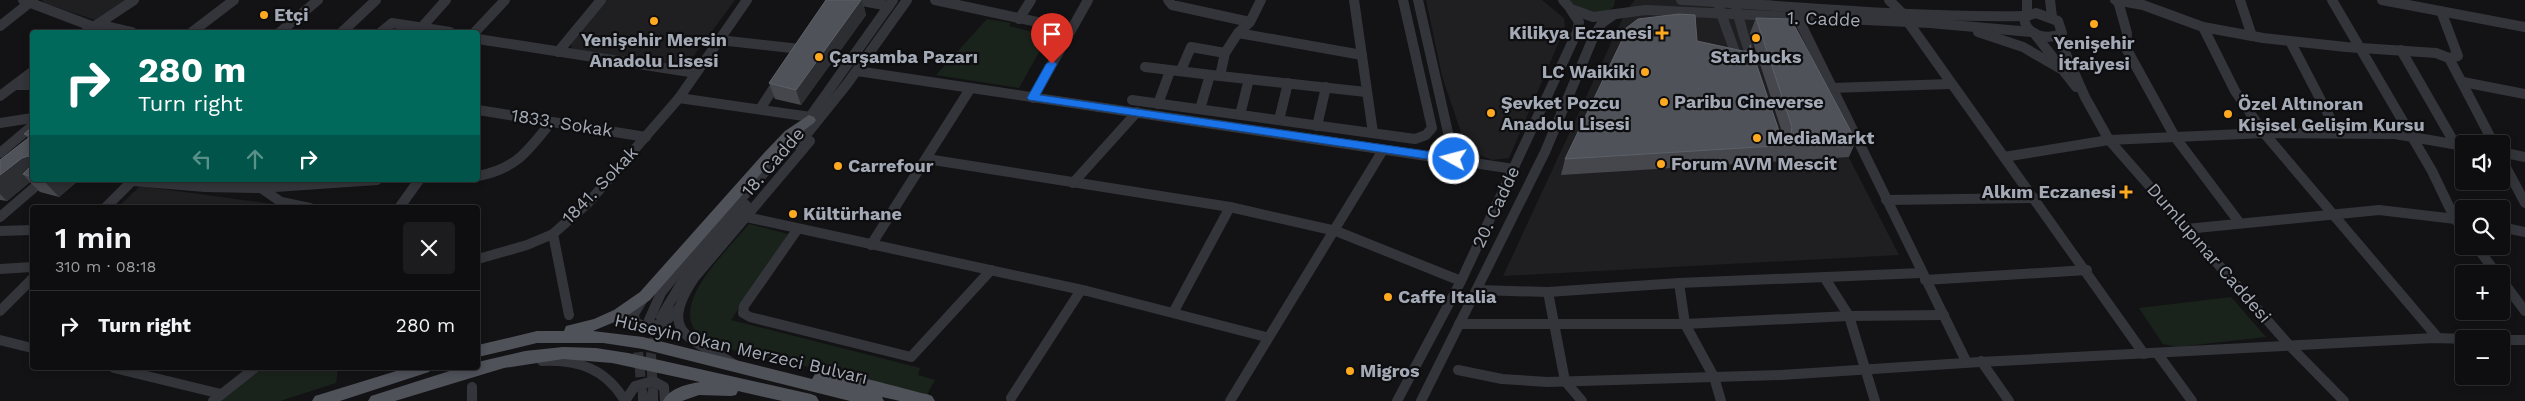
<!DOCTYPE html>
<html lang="en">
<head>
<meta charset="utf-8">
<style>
  body { margin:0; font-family:"Work Sans",sans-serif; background:#1c1c1e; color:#f1f3f6; height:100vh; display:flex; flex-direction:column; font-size:19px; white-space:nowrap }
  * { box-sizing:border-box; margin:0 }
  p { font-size:16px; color:#9b9c9f }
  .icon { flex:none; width:28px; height:28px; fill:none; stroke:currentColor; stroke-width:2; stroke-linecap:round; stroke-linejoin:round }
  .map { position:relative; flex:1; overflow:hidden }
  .panel { position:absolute; left:30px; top:205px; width:450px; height:165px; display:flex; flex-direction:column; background:#0e0e10; border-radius:5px; box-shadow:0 2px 8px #0003,0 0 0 1px #2e2e30 }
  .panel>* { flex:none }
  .top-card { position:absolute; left:30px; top:30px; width:450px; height:152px; border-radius:5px; box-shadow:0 2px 8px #0003,0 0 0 1px #2e2e30; background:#00695c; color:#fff; overflow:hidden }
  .controls { position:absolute; left:2455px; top:135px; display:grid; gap:10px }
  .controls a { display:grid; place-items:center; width:55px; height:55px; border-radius:5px; background:#0e0e10; box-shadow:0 2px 8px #0003,0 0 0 1px #2e2e30; font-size:25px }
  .pin { position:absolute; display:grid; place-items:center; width:42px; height:42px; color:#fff; margin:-51px -21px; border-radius:50% 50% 50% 0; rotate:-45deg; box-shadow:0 0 5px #0007 }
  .pin .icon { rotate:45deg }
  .me { position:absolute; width:55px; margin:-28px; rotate:277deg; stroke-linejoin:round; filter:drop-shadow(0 0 4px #0008) }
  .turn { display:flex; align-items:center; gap:18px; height:105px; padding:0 25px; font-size:22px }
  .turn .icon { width:65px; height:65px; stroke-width:2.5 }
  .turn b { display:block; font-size:35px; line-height:42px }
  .lanes { display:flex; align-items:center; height:48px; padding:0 25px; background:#0003; justify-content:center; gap:25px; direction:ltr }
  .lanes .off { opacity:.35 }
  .round { display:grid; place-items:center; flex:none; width:52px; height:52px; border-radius:5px; background:#1c1c1e }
  .head { display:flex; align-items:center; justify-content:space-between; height:85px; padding:0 25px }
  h1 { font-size:30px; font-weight:600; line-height:38px }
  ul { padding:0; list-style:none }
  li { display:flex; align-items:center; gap:15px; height:70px; padding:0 25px; border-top:1px solid #2e2e30 }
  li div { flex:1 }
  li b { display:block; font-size:19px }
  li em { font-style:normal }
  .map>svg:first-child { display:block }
  .built { fill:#1f1f22 }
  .green { fill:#1a231b }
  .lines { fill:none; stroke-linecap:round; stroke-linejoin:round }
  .minor-tunnel { stroke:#303135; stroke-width:10; stroke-dasharray:10 5; stroke-linecap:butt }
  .minor { stroke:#33353a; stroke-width:10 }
  .major { fill:#4f5259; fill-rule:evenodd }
  .minor-bridge { stroke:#33353a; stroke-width:10 }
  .wall { fill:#45474d }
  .shaded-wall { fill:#2d2e32 }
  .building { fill:#4f5258; stroke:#5c6067 }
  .route { fill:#1a73e8; stroke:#114b97 }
  .poi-dot { fill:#ffa920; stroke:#0e0e10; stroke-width:2 }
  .labels { text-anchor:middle; stroke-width:4.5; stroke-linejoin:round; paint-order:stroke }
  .poi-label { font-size:18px; font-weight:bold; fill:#a3aab6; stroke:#0e0e10; text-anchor:start }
  .street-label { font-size:18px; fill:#a3aab6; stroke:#0e0e10 }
</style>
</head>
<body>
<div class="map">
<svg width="2525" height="401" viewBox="0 0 2525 401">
  <rect width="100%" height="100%" fill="#131315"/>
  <g class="built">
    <path d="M42,0H126L95,20L44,3Z"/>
    <path d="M605,0H735L686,66L572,51L571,42Z"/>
    <path d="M1426,0H1542L1564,18L1565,28L1509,158L1492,160L1467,150L1442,76Z"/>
    <path d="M1635,0H1772L1786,35L1899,255L1503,276L1626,11Z"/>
    <path d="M140,186L272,204L269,208H117Z"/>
  </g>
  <g class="green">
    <path d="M1568,0H1615L1614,6C1601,21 1581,11 1568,0Z"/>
    <path d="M987,19L1011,23L1009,26L1048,36L1019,88L936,75Z"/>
    <path d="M749,224L788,234L731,320L920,368L918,375L935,380L927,394L721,347C648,322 724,255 749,224Z"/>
    <path d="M2231,297L2266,337L2177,347L2163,344L2139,308Z"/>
    <path d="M264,368H338L336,383L280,401H219Z"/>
  </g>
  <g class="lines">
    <g class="minor-tunnel">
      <path d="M642,392L638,351L649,321"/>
      <path d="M653,393L651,355L660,318"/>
    </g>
    <g class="minor">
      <path d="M23,0L94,27L106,26L132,32"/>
      <path d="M857,0L889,6"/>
      <path d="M935,0L1070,29"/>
      <path d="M1168,0L1172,5L1250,22"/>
      <path d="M1261,0L1250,22L1238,33L1225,53L1220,76L1366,92"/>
      <path d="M1354,0L1373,133"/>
      <path d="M1418,0L1454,159"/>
      <path d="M1563,0L1571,9L1593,17L1646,10L1930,23L2031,32"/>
      <path d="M1681,0C1795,6 1910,18 2025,16"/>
      <path d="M1889,0L1901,12"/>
      <path d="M2027,0V15"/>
      <path d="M2050,0L2052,17"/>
      <path d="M2115,0L2143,5L2203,27L2263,38L2346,47L2436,53L2449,58L2494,144"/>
      <path d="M2240,0L2252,36"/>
      <path d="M2332,0L2432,171L2455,219L2464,230"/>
      <path d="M2382,0L2525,27"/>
      <path d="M2118,1L2127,33L2126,48L2175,137L2239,222"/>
      <path d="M1719,8L1738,60"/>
      <path d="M2441,11L2458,56L2449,58"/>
      <path d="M2036,13L2058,21L2062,33C2048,41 2025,36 2024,17Z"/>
      <path d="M1798,18L1966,361"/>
      <path d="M1019,19L1031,0"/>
      <path d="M1908,22L2144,354"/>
      <path d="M0,26L33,0"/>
      <path d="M2203,27L2235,91L2264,133L2438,338"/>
      <path d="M421,28L446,0"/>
      <path d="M86,32L134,0"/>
      <path d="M192,32L234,0"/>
      <path d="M280,32L318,0"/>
      <path d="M342,32L376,0"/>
      <path d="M381,32L392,23L450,32"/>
      <path d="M475,32L505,0"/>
      <path d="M1978,32L2023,47L2061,69"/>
      <path d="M1238,33L1362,55"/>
      <path d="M1743,33L1753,63"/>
      <path d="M2034,33L2076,87"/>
      <path d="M2058,36L2085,97L2109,140L2289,345L2344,401"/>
      <path d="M478,39L696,73"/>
      <path d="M719,40L800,49"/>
      <path d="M2290,41L2338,133"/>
      <path d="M2401,50L2455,144"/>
      <path d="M558,52L601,0"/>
      <path d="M1145,67L1220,76"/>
      <path d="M1181,70L1191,47L1225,53"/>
      <path d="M857,71L1514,169"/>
      <path d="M2463,82L2525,94"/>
      <path d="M15,85H32"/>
      <path d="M1832,88L1950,84"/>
      <path d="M0,96L32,72"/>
      <path d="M679,98L811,117"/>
      <path d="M1033,98L1088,0"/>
      <path d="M1132,100L1415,139L1426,135L1432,128L1403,0"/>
      <path d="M1158,104L1170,71"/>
      <path d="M760,109L779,80"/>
      <path d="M1200,109L1210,75"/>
      <path d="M478,110L646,137"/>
      <path d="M1240,115L1249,79"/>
      <path d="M1279,120L1288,83"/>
      <path d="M0,123L32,118"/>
      <path d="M1317,126L1326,87"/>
      <path d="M798,145L847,84L907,0"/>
      <path d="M2501,152L2525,157"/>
      <path d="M0,153L32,126"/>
      <path d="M2004,157L2109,140L2264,133L2395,134L2464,146"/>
      <path d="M2501,158L2525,203"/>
      <path d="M927,159L1230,207L1336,231L1461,281"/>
      <path d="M478,176C516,169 528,151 551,122"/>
      <path d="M133,181L205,187L261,188L377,180"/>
      <path d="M1073,183L1137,112"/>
      <path d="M261,188L281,202L310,208"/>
      <path d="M1886,200L2034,198"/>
      <path d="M105,208L133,180"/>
      <path d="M399,208L419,180"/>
      <path d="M0,217L43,180"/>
      <path d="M746,217L1087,291L1266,337"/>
      <path d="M2501,227L2525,232"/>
      <path d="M2186,229L2379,210L2464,220"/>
      <path d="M797,230L744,306L743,313L750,317L911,357L991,270"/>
      <path d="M0,231L32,230"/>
      <path d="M553,234L569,315"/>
      <path d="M871,245L970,89"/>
      <path d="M2476,246L2497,274"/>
      <path d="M478,259L527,245L553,234L588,203L679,98L747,0"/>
      <path d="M0,269L32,267"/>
      <path d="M1824,277L1849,316L1875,401"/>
      <path d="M2501,279L2525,311"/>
      <path d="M1925,280L2087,270"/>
      <path d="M1679,283L1685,324L1714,377L1721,401"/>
      <path d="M1477,290L1548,292L1679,283L1921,273"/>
      <path d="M1548,292L1565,381L1582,401"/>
      <path d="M643,299L634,314L635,322L647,328L665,322L679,308"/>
      <path d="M0,311L32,279"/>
      <path d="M1174,311L1230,207"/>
      <path d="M661,317L688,272L746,205"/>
      <path d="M649,320L661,293L692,254L795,138L893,0"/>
      <path d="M1459,324H1685L1849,316L1944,315"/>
      <path d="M0,340L32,348"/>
      <path d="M2501,340H2525"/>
      <path d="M2157,353L2192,401"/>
      <path d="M542,361C578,359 606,369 625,401"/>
      <path d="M1981,361L2009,401"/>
      <path d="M737,366C698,339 653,338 695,277L810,141"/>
      <path d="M114,368L221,394"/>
      <path d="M1458,370L1502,379L1548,382L1781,375L1980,362L2434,338L2469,339"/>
      <path d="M472,387V401"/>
      <path d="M653,393V401"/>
      <path d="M643,394V401"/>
      <path d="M1011,398L1081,290"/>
      <path d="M213,401L255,368"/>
      <path d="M625,401L635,386L653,381L664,387L665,401"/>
      <path d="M1230,401L1383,150"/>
      <path d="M1397,401L1461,281L1577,32L1579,22L1571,10"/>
      <path d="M1421,401L1545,152L1593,38L1602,23L1612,16"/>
    </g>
    <g class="major">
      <path d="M809,115L814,117L816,120L814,123L795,137L774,159L650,300L624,318L593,331L643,337L812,379L815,374C835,367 903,389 927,394L932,396L935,401H900L882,397L884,401H850L643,349L603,343H537L478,357V345L537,331H564L566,326L594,319L614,310L640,292L764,153L785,131Z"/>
      <path d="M563,347L596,348L628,353L811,394L816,396L819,401H782L738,391L736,395L731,396L699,395L682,401H663C670,388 687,384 700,382L612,363L563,359L504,368L395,401H368L371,396L459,368H478V362L482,361L525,351Z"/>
      <path d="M406,368H432L429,372L340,401H312L315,396Z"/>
    </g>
    <path class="minor-bridge" d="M1734,0L1743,33"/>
  </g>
  <g class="wall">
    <path d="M826,0H862L866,15L801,105L775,99L769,83Z"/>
    <path d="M1756,18L1856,141L1849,157L1561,175L1565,159L1697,41L1743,51H1748L1750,45L1779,131L1783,135L1750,33Z"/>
    <path d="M32,127V180H79L59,197L40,192L30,182L7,201L0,200V160L28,138L24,134Z"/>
  </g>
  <g class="shaded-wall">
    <path d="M861,0H862L866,15L801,105L796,90Z"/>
    <path d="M28,156L32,161V177L23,174L30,182L7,201L0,194V175L22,158Z"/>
    <path d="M43,180H79L59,197Z"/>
  </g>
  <g class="building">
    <path d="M826,0H861L796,90L769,83Z"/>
    <path d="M1679,14L1695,15L1697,41L1743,51H1751L1750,45L1779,131L1784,136L1791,133L1792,127L1756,18L1791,19L1856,141L1565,159L1622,40L1625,29L1638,19Z"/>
    <path d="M32,127V162V159L28,156L22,158L0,175V160L31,136L24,134Z"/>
    <path d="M32,165V177L23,174Z"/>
  </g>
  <path class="route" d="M1052,60L1057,64L1040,95L1454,155L1459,159L1454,163L1029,100L1027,98L1046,64Z"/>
  <g class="poi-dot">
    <circle cx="264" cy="15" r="5"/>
    <circle cx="654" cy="21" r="5"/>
    <circle cx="2094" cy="24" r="5"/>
    <path d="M1659.5 25.5h5v5h5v5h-5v5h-5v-5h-5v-5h5z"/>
    <circle cx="1756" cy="38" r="5"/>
    <circle cx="819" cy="57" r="5"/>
    <circle cx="1645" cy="72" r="5"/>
    <circle cx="1664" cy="102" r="5"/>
    <circle cx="1491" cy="113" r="5"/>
    <circle cx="2228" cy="114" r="5"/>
    <circle cx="1757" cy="138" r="5"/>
    <circle cx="1661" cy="164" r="5"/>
    <circle cx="838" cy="166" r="5"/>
    <path d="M2123.5 184.5h5v5h5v5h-5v5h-5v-5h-5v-5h5z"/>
    <circle cx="793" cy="214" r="5"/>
    <circle cx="1388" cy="297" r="5"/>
    <circle cx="1350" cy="371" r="5"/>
  </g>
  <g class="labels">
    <g class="poi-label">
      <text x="274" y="21">Etçi</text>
      <text x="1652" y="39" text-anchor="end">Kilikya Eczanesi</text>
      <text x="654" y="46" text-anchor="middle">Yenişehir Mersin<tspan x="654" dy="21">Anadolu Lisesi</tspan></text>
      <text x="2094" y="49" text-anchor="middle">Yenişehir<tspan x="2094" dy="21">İtfaiyesi</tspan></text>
      <text x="829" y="63">Çarşamba Pazarı</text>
      <text x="1756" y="63" text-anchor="middle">Starbucks</text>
      <text x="1635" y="78" text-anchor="end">LC Waikiki</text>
      <text x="1674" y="108">Paribu Cineverse</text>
      <text x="1501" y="109">Şevket Pozcu<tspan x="1501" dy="21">Anadolu Lisesi</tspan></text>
      <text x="2238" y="110">Özel Altınoran<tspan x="2238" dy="21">Kişisel Gelişim Kursu</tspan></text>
      <text x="1767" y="144">MediaMarkt</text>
      <text x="1671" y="170">Forum AVM Mescit</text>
      <text x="848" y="172">Carrefour</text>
      <text x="2116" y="198" text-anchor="end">Alkım Eczanesi</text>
      <text x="803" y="220">Kültürhane</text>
      <text x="1398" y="303">Caffe Italia</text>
      <text x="1360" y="377">Migros</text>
    </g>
    <g class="street-label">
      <text transform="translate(1824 19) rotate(2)" y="6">1. Cadde</text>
      <text transform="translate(562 123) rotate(9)" y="6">1833. Sokak</text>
      <text transform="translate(773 162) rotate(-49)" y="6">18. Cadde</text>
      <text transform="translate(600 185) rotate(-46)" y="6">1841. Sokak</text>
      <text transform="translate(1496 207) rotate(-65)" y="6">20. Cadde</text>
      <text transform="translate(2209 253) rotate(49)" y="6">Dumlupınar Caddesi</text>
      <text transform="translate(741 349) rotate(13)" y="6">Hüseyin Okan Merzeci Bulvarı</text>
    </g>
  </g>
</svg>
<div class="controls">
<a><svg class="icon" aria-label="sound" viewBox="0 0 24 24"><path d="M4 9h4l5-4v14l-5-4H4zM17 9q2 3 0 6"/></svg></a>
<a><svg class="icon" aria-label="search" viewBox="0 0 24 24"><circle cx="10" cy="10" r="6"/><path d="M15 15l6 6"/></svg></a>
<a>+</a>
<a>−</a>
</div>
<div class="pin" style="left:1052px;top:64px;background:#d93025"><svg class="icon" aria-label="arrive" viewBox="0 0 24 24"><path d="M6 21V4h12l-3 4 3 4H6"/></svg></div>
<svg class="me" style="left:1454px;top:159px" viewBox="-20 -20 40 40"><circle r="17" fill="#1a73e8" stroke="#fff" stroke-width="3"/><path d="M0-11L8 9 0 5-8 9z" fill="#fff"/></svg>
<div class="top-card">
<div class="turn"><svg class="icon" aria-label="right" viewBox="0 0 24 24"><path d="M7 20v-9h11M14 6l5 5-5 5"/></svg><div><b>280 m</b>Turn right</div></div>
<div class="lanes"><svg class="icon off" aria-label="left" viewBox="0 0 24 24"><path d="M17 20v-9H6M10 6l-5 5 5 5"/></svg><svg class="icon off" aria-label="ahead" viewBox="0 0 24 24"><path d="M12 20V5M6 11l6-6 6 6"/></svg><svg class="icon" aria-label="right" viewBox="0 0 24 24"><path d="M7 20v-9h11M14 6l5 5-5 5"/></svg></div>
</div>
<section class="panel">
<div class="head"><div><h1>1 min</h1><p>310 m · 08:18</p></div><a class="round"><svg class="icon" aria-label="close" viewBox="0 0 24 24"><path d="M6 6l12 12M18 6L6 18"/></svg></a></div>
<ul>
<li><svg class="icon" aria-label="right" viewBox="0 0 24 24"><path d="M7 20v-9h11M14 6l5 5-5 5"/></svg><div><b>Turn right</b></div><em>280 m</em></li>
</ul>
</section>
</div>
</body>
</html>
